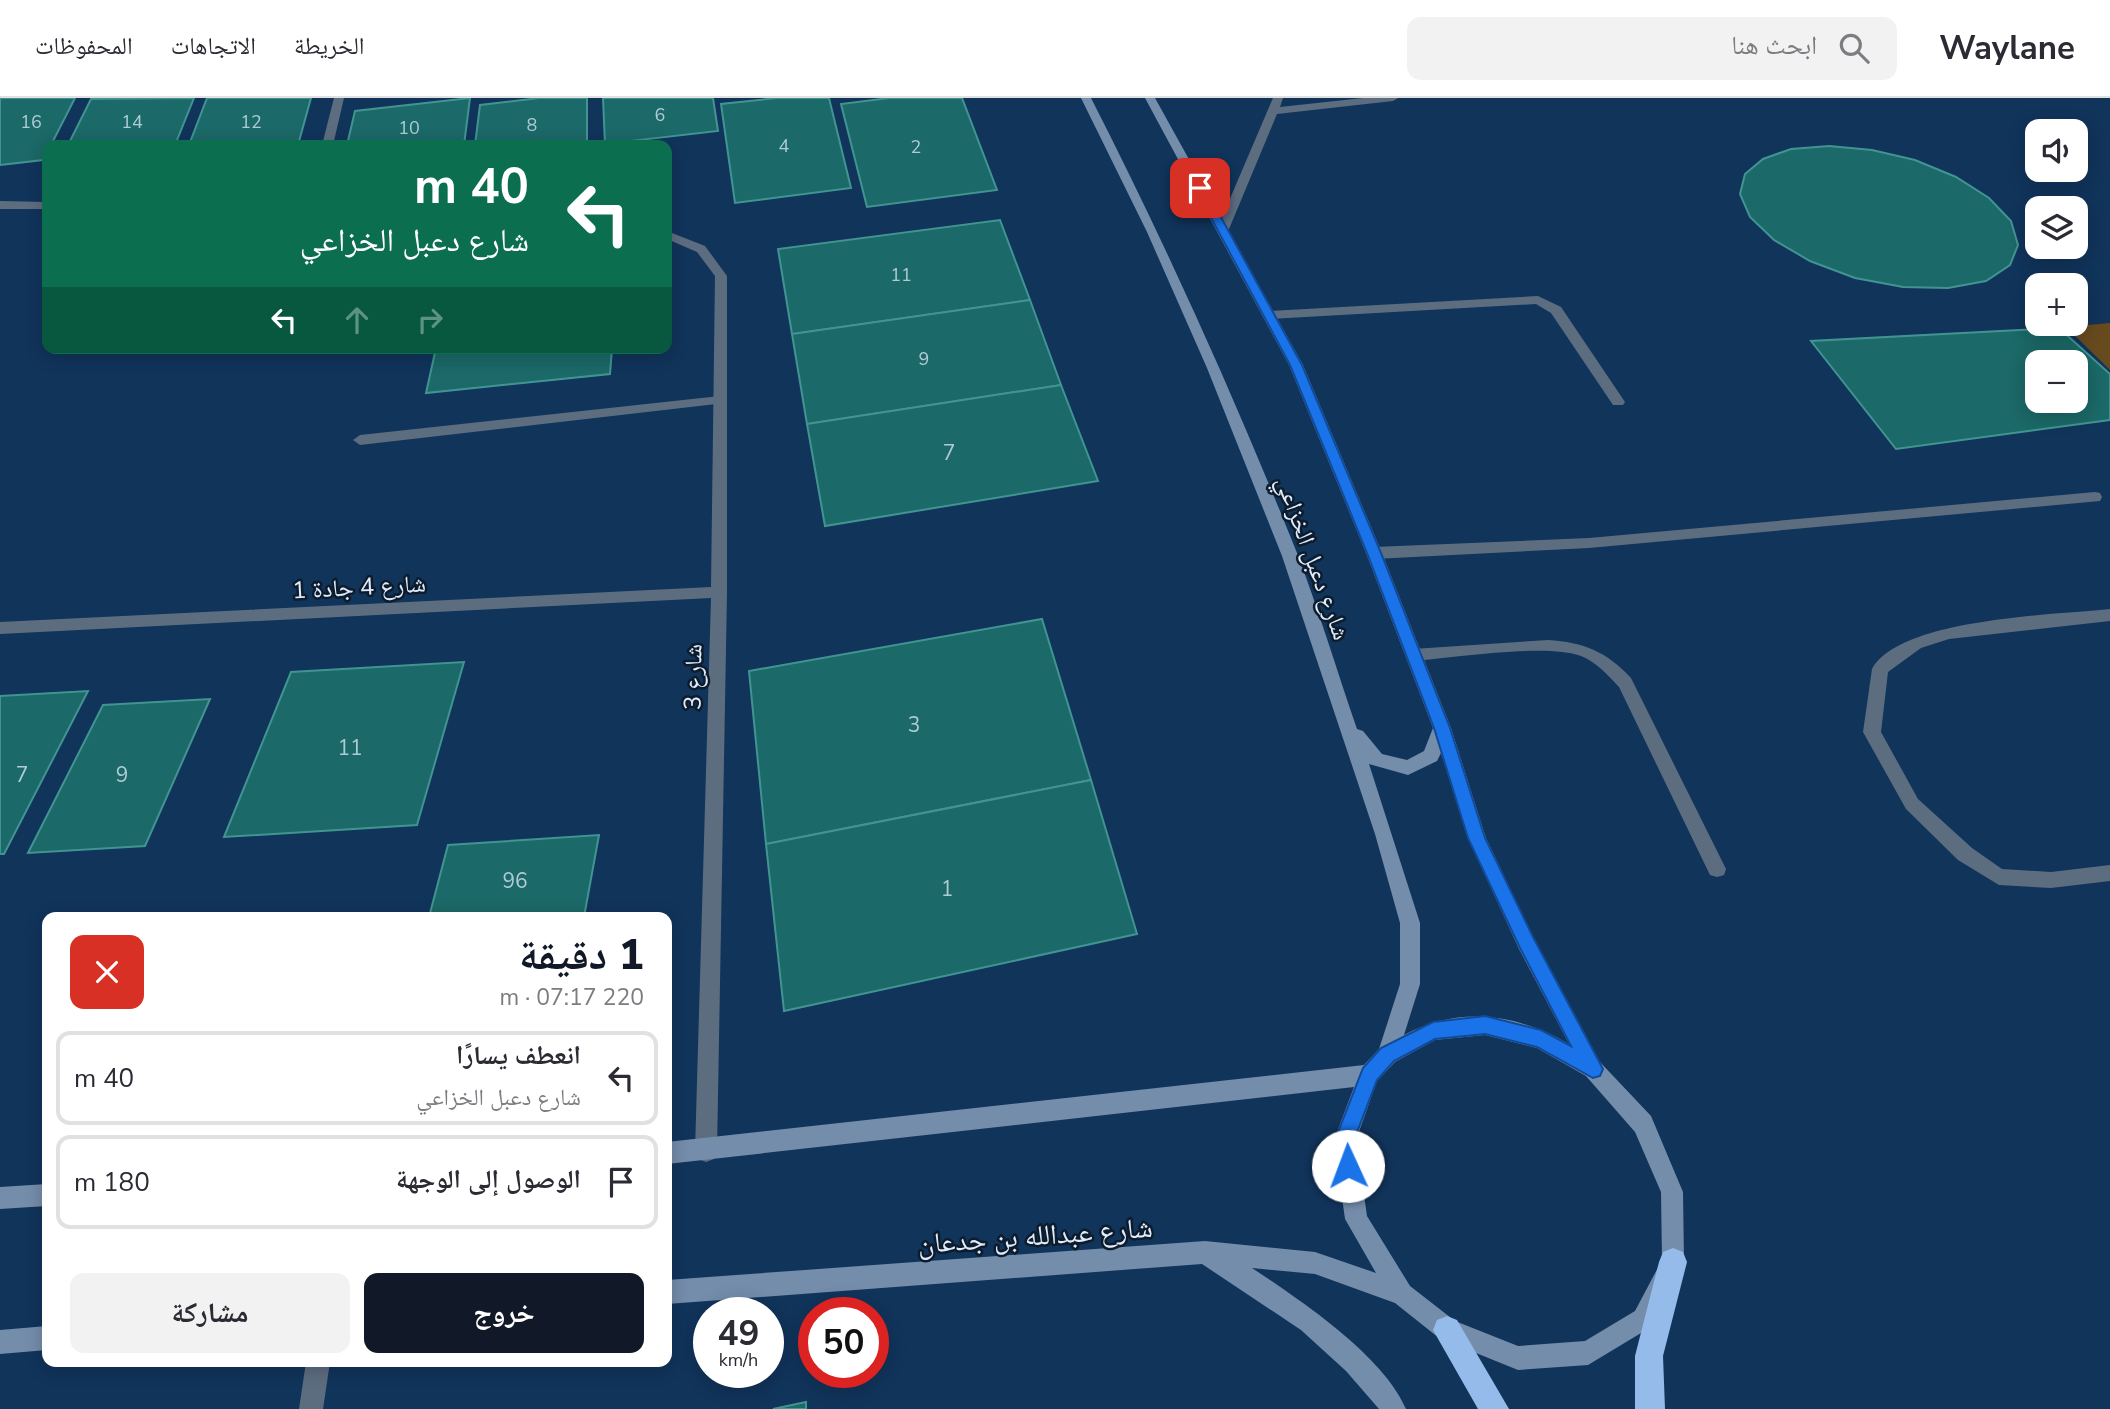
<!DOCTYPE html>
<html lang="ar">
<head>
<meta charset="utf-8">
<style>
  body { margin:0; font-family:"Nunito Sans","Noto Naskh Arabic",sans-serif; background:#f2f2f3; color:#2b2b33; direction:rtl; height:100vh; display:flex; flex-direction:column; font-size:26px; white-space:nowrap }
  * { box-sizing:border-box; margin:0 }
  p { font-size:23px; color:#7c7c81 }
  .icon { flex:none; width:38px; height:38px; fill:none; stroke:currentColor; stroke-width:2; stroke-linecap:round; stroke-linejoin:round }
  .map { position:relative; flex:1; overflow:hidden; direction:ltr }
  .panel { position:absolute; left:42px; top:814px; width:630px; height:455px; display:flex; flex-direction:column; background:#fff; border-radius:14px; box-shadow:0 4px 18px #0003; direction:rtl }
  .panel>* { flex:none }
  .top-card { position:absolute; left:42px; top:42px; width:630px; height:214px; border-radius:14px; box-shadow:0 4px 18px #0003; direction:rtl; background:#0b6e4f; color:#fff; overflow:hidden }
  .buttons { position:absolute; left:2025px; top:21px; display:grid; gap:14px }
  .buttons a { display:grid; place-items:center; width:63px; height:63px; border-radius:14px; background:#fff; box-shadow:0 4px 18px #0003; font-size:35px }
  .speed { position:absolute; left:693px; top:1199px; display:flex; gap:14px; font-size:35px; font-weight:700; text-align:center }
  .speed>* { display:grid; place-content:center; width:91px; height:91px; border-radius:50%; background:#fff; box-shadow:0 4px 18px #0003; line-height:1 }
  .speed small { font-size:18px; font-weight:400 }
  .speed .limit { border:10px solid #d22; background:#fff; color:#111 }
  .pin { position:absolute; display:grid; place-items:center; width:60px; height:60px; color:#fff; margin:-30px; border-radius:14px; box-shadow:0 4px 10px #0006 }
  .me { position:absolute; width:77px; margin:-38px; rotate:358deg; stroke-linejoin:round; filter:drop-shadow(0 0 5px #0008) }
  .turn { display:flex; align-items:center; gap:24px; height:147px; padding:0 28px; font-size:32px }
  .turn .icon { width:91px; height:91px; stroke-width:2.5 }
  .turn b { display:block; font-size:49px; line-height:60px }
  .lanes { display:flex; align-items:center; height:66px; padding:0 28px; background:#0003; justify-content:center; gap:35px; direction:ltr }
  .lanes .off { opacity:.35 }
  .round { display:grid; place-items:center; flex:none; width:74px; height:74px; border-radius:14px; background:#f2f2f3 }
  .summary { display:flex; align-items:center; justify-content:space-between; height:119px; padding:0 28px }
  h1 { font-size:42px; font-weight:800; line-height:52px; color:#111827 }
  .cta { display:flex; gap:14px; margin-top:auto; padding:14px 28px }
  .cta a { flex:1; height:80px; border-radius:14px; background:#111827; color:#fff; font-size:28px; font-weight:800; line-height:80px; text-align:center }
  .cta a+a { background:#f2f2f3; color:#2b2b33 }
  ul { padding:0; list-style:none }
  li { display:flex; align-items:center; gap:21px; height:94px; margin:0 14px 10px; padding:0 14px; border:4px solid #e1e1e2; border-radius:14px }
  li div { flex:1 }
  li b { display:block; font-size:26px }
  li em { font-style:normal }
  header { display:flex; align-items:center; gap:42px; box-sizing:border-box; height:98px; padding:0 35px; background:#fff; border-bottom:2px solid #e1e1e2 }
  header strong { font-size:33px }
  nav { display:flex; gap:38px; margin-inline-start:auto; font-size:24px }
  .search { width:490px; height:63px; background:#f2f2f3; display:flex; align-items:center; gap:18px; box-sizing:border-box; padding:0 24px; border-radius:14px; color:#7c7c81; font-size:26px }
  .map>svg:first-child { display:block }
  .green { fill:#684a1f }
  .building { fill:#1b6968; stroke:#429493; stroke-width:2; fill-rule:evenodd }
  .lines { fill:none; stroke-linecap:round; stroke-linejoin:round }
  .lane { fill:#5d6d80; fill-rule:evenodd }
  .street { fill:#5d6d80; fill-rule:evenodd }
  .secondary { fill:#748dab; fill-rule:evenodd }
  .highway { fill:#94bbea; fill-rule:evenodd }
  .route { fill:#1a73e8; stroke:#114b97; stroke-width:2 }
  .labels { text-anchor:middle; stroke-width:5; stroke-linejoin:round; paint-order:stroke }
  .far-number-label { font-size:18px; fill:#afcbd6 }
  .number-label { font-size:21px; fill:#afcbd6 }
  .street-label { font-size:24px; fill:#e0ecfb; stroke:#0d1c2d }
  .near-street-label { font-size:28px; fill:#e0ecfb; stroke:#0d1c2d }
</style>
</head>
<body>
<header>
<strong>Waylane</strong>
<div class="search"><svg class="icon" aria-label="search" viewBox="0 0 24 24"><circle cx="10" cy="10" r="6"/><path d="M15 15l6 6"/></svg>ابحث هنا</div>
<nav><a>الخريطة</a><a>الاتجاهات</a><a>المحفوظات</a></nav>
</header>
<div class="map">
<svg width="2110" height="1311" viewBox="0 0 2110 1311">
  <rect width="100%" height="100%" fill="#11345b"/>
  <path class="green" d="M2110,225V272L2066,229Z"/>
  <g class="building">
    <path d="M0,0H75L51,47H47L43,62L0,67Z"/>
    <path d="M194,0L175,47H68L91,1Z"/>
    <path d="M207,0H311L298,47H189Z"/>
    <path d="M470,0L464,47H347L355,13Z"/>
    <path d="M539,0H587V47H475L480,7Z"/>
    <path d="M603,0H713L718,33L605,46Z"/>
    <path d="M777,0H829L851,90L735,105L721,6Z"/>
    <path d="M889,0H962L997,92L867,109L841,6Z"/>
    <path d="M1829,48L1872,52L1915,62L1956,79L1989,100L2011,123L2018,147L2010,167L1986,183L1948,190L1903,189L1855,180L1810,163L1774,142L1750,119L1740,96L1745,76L1763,61L1791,51Z"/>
    <path d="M1000,122L1030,202L792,236L778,151Z"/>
    <path d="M1030,202L1061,287L807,326L792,236Z"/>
    <path d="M2059,230L2110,276V322L1896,351L1811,243ZM2037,264H2076V303H2037Z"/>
    <path d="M436,250H612L610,276L426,295Z"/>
    <path d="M1061,287L1098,383L825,428L807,326Z"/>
    <path d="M1042,521L1091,682L766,746L749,573Z"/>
    <path d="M464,564L417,727L224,739L291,574Z"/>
    <path d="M88,593L4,756H0V598Z"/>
    <path d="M210,601L145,748L28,755L103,607Z"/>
    <path d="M1091,682L1137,836L784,913L766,746Z"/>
    <path d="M599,737L584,819H429L448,747Z"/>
    <path d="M806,1304V1311H773Z"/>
  </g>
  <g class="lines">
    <g class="lane">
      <path d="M334,0H344L333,47H322Z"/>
      <path d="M1273,0H1283L1280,9L1363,0H1398L1393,3L1277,16L1229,131L1219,134L1217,131Z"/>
      <path d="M1538,198L1561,209L1625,304L1623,307H1613L1551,215L1536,206L1269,221L1263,217L1269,213Z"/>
      <path d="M720,298L725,299V305L360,347L353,342L360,337Z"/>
      <path d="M2095,394L2100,395L2102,399L2100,403L1589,450L1374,461L1366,455L1374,449L1589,440Z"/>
      <path d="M2110,511V523L1949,541L1921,550L1888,574L1881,634L1918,701L1972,750L2002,771L2051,774L2110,767V783L2051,790L1999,787L1958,762L1906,711L1863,634L1872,571C1900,520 2055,517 2110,511Z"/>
      <path d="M1548,542C1584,544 1607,554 1631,580L1726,771L1724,777L1717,779L1710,777L1619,589C1608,577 1596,564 1581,558C1546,545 1453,560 1413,563L1405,557L1413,551Z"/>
      <path d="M306,1264H330L323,1311H299Z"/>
    </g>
    <g class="street">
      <path d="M0,103L47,104V111H0Z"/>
      <path d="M667,133L705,148L727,178V494L717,1053L714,1061L706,1064L698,1061L695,1053L711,500L0,536V524L711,489L715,178L697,154L667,141Z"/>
    </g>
    <g class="secondary">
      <path d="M1081,0H1091C1167,149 1235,300 1297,455C1319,513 1337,573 1357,631L1363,633L1382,656L1407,662L1424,653L1433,630L1366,455L1289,267L1145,0H1155L1303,267L1382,455L1451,630L1486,740L1533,839L1600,964L1651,1018L1683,1094L1684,1164L1651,1229L1588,1267L1518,1272L1439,1240L1395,1205L1315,1176L1252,1170C1299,1201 1384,1258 1406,1311H1379L1346,1273L1301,1232L1202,1166L667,1206V1182L1205,1143L1315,1154L1376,1175L1345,1121L1334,1042L1354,989L667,1066V1044L1364,967L1379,951L1400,886V825L1375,736L1282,458L1207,270L1147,134ZM1441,655L1468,740L1519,851L1569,946C1515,915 1459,908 1404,937L1420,886V825L1369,666L1408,677L1437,663ZM1485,937L1537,950L1586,978L1635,1034L1661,1094L1662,1162L1635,1213L1585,1243L1518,1248L1455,1223L1410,1188L1367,1118L1356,1042L1377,983L1395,964L1435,942Z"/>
      <path d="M47,1086V1108L0,1111V1089Z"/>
      <path d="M47,1228V1252L0,1256V1232Z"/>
    </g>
    <g class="highway">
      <path d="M1673,1150L1683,1154L1687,1164L1663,1258L1665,1311H1635V1258L1659,1164L1663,1154Z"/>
      <path d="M1447,1218L1457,1222L1509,1311H1478L1433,1232L1437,1222Z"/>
    </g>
  </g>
  <path class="route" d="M1200,87L1205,90L1302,267L1381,455L1450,630L1485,740L1533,839L1603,971L1600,978L1593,980L1537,949L1485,936L1435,941L1394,963L1377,982L1354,1042L1358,1068L1355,1075L1348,1078L1341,1075L1335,1042L1363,970L1381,950L1433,924L1485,918L1541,932L1571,948L1520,850L1468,740L1434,630L1367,455L1290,267L1195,90Z"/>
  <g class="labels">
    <g class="far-number-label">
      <text x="660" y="23">6</text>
      <text x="31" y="30">16</text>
      <text x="132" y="30">14</text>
      <text x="251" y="30">12</text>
      <text x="532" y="33">8</text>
      <text x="409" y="36">10</text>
      <text x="784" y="54">4</text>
      <text x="916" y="55">2</text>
      <text x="901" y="183">11</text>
      <text x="924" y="267">9</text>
    </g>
    <g class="number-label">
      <text x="949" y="362">7</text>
      <text x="914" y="634">3</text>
      <text x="350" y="657">11</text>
      <text x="22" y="684">7</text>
      <text x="122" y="684">9</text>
      <text x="515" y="790">96</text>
      <text x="947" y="798">1</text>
    </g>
    <g class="street-label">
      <text transform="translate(1313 460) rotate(70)" y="8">شارع دعبل الخزاعي</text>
      <text transform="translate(359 489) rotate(-3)" y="8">شارع 4 جادة 1</text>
      <text transform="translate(693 579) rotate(-89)" y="8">شارع 3</text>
    </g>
    <g class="near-street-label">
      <text transform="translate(1035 1137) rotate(-4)" y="10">شارع عبدالله بن جدعان</text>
    </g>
  </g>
</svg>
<div class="buttons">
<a><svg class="icon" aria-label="sound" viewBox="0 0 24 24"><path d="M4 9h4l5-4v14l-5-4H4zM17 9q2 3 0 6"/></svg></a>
<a><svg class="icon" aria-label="layers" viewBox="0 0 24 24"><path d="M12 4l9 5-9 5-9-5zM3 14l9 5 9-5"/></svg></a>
<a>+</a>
<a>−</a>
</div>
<div class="speed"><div>49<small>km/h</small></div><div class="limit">50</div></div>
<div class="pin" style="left:1200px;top:90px;background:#d93025"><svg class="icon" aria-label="arrive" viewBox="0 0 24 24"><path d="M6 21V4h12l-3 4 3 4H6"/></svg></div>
<svg class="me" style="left:1348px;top:1068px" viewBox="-20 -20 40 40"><circle r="19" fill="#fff"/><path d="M0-13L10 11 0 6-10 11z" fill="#1a73e8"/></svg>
<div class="top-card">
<div class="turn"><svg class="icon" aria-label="left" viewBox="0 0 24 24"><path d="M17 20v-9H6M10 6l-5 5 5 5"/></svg><div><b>40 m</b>شارع دعبل الخزاعي</div></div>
<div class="lanes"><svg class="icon" aria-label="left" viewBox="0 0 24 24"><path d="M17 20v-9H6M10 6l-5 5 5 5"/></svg><svg class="icon off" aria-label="ahead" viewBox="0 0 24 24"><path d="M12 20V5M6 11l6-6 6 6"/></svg><svg class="icon off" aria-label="right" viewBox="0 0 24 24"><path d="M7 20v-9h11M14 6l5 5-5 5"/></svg></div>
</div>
<section class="panel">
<div class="summary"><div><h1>1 دقيقة</h1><p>220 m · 07:17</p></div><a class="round" style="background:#d93025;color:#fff"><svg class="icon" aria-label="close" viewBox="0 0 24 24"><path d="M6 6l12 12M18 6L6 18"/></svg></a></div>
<ul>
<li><svg class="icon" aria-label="left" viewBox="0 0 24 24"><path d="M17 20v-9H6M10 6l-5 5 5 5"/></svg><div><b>انعطف يسارًا</b><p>شارع دعبل الخزاعي</p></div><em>40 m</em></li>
<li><svg class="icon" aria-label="arrive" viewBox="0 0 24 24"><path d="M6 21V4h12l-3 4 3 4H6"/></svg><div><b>الوصول إلى الوجهة</b></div><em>180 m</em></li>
</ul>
<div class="cta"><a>خروج</a><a>مشاركة</a></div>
</section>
</div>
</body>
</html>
